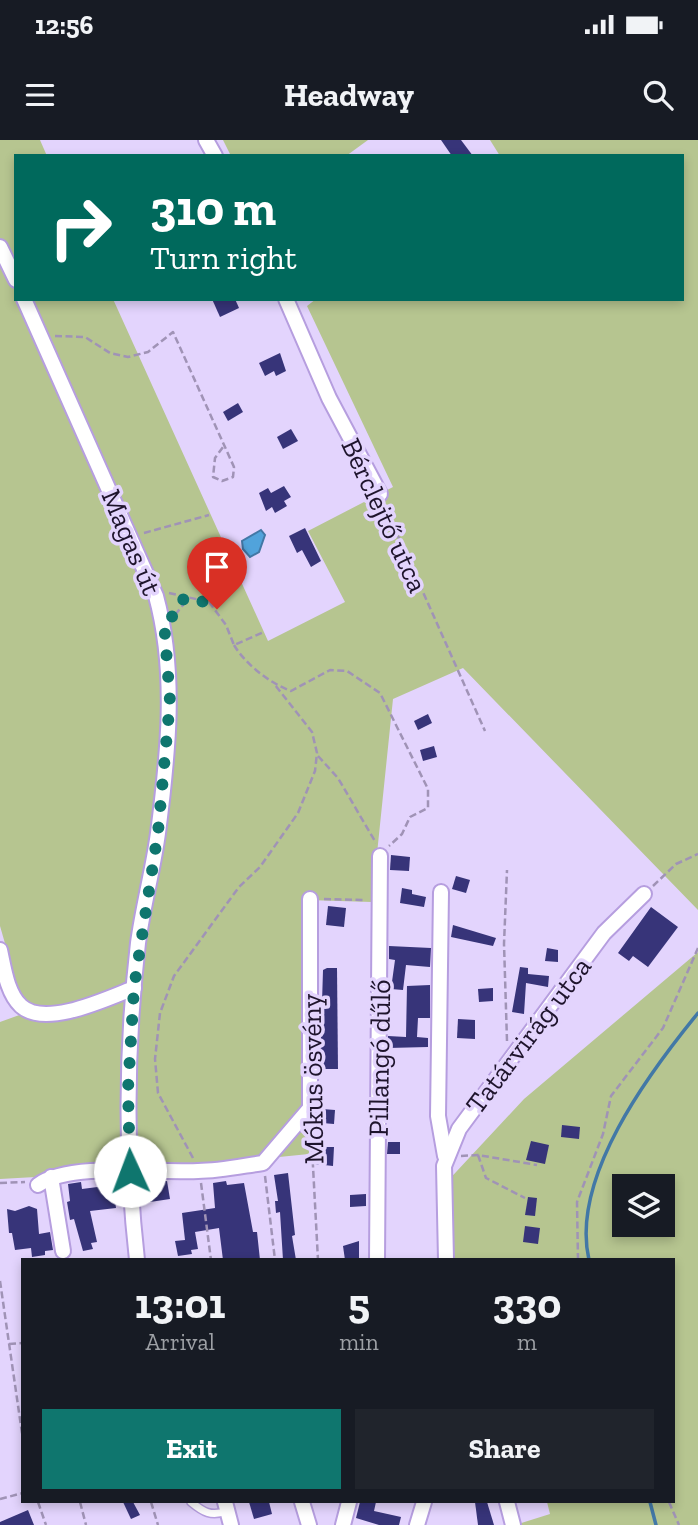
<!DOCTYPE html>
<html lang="en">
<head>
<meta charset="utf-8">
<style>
  body { margin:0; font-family:"Zilla Slab",serif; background:#20242c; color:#f1f3f6; height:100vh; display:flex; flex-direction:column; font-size:26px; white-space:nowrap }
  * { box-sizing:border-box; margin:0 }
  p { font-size:23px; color:#9ea1a6 }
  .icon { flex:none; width:38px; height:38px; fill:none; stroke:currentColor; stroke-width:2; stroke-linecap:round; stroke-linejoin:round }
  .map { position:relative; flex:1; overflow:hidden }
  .details { position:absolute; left:21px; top:1118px; width:654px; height:245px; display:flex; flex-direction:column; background:#171b24; border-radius:0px; box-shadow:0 4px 10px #0003 }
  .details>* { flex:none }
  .hud { position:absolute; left:14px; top:14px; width:670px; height:147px; border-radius:0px; box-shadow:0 4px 10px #0003; background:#00695c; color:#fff; overflow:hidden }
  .fabs { position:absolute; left:612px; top:1034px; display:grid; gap:14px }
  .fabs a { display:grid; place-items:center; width:63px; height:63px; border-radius:0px; background:#171b24; box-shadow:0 4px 10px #0003; font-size:35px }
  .pin { position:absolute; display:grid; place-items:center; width:60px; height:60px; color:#fff; margin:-72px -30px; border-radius:50% 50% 50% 0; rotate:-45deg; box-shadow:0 0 7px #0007 }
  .pin .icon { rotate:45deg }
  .me { position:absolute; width:77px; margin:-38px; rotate:358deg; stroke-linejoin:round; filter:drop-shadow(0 0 5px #0008) }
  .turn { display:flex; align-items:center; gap:24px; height:147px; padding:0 21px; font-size:32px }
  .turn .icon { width:91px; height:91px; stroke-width:2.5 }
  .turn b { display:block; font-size:49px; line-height:60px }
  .eta { display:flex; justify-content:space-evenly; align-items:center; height:119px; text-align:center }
  .eta b { font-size:42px; font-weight:800; line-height:49px }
  .primary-button { display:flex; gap:14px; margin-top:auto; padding:14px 21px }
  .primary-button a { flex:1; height:80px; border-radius:0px; background:#0f766e; color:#fff; font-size:28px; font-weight:800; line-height:80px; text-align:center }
  .primary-button a+a { background:#20242c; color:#f1f3f6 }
  .status { display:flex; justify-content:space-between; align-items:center; height:49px; padding:0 35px; background:#171b24; direction:ltr }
  .status svg { height:19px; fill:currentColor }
  header { display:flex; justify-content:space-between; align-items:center; height:91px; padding:0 21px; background:#171b24; font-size:32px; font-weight:800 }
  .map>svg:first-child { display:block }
  .green { fill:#b6c590; fill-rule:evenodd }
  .water { fill:#51a3db; stroke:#4278a6; stroke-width:2 }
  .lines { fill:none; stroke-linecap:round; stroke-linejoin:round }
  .stream { stroke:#4278a6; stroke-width:3.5 }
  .building { fill:#373479 }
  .lane-casing { stroke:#b69edf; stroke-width:10 }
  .street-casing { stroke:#b69edf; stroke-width:18 }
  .path { stroke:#a093b6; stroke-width:2.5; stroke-dasharray:7 3.5; stroke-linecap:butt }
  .lane { stroke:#fff; stroke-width:7 }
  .street { stroke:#fff; stroke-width:14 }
  .route { stroke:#0f766e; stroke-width:12; stroke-dasharray:0 21.6 }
  .labels { text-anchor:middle; stroke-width:7; stroke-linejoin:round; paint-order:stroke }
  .street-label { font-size:28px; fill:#1e142c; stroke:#e3d4fd }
</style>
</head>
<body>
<div class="status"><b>12:56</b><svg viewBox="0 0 49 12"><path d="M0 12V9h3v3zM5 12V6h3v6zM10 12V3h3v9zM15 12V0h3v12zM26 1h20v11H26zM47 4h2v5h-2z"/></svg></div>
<header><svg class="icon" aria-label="menu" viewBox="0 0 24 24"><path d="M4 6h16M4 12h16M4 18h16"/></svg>Headway<svg class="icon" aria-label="search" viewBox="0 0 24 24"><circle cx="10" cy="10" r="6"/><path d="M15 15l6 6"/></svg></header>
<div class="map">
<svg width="698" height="1385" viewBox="0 0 698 1385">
  <rect width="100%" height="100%" fill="#e3d4fd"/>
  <g class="green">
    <path d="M0,0H40L47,16H16V159H113L268,501L345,462L308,391L393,347L307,166L316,159H682V16H500L490,0H698V770L463,528L393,559L372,762L307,760L309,1014L142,1031L0,1039V882L25,873L0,786Z"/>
    <path d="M223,0H368L346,16H231Z"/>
    <path d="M698,812V1385H515L550,1374L547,1362H674V1120H446L443,1046L524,959ZM625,1046H663V1085H625Z"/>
  </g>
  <path class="water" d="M261,390L265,395L259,412L250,417L243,409L242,401Z"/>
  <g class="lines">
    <g class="stream">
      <path d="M589,1120C570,1038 649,933 698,873"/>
      <path d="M650,1362L656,1385"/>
    </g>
  </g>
  <g class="building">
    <path d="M441,0H461L473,16H452Z"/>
    <path d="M212,159H235L239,168L220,177Z"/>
    <path d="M280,213L286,231L276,236L274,231L265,236L259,223Z"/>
    <path d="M238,263L243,272L228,281L223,272Z"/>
    <path d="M291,289L298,301L283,309L277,297Z"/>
    <path d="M284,346L291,357L284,361L287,366L275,373L272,367L266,371L259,353L268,348L271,353Z"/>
    <path d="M305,388L321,421L311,427L302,410L297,413L289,396Z"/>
    <path d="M428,574L432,583L418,590L414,581Z"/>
    <path d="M434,606L437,617L423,621L420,610Z"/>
    <path d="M391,715L410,717L409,731L390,730Z"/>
    <path d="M456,736L470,740L466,753L452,749Z"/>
    <path d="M402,748L412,750V754L426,757L424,767L400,763Z"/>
    <path d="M328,766L346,768L344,787L326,785Z"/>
    <path d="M651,767L678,787L648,827L633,816L629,821L618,813Z"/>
    <path d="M453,785L496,798L493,806L451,797Z"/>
    <path d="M389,806L431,808L430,827L406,825L403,850L391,849L395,820L389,819Z"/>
    <path d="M547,808L558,810V822L545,821Z"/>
    <path d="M520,827L528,828V834L549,836L548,847L526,843L524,874L512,872Z"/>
    <path d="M327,828H337L338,929H320L323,830Z"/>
    <path d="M430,845V878H418L417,897L428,898V907L388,908V896L406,897L407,846Z"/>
    <path d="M493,848V861L479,862L478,849Z"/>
    <path d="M458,879L475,880V899L457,898Z"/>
    <path d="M322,969L335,970L334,984L322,983Z"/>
    <path d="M562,985L580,987L579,999L561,997Z"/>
    <path d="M531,1001L549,1005L545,1024L526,1020Z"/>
    <path d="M388,1002H400V1014H387Z"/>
    <path d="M324,1007H334L333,1026L315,1024V1015H324Z"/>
    <path d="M288,1033L295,1095L292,1096L296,1120H283L280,1072L276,1073L275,1061H278L274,1035Z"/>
    <path d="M167,1041L170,1059L150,1062L147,1042Z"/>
    <path d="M226,1041L227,1045L244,1043L253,1092H257L260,1120H223L219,1088L195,1092L198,1109L191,1110L192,1114L178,1116L175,1101L185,1100L182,1073L215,1068L213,1043Z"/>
    <path d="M81,1042L82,1049L113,1045L116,1068L90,1071L97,1102L91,1103L93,1109L83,1111L74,1079L70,1080L67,1062L70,1061L68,1044Z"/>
    <path d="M366,1054V1066L350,1067V1055Z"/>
    <path d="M528,1057L537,1058L535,1076L525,1075Z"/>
    <path d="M29,1066L37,1069L39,1094L50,1092L53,1110L45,1111V1115L32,1117L31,1108L15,1110L12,1093H9L7,1069L15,1071Z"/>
    <path d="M525,1086L540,1088L538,1104L523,1102Z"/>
    <path d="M359,1101V1120H345L343,1106Z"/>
    <path d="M123,1362H133L140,1375L131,1379Z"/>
    <path d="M249,1362H269L272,1374L254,1379Z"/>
    <path d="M360,1362H376L374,1371L401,1377L399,1385H379L356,1378Z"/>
    <path d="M475,1362H487L494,1385H478Z"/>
    <path d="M28,1370L34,1385H0V1382Z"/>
  </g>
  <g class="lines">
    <g class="lane-casing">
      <path id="lane" d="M191,1362C203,1372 211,1377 227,1371"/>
    </g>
    <g class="street-casing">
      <g id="street">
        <path d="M206,0L215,16"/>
        <path d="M0,107L16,140"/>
        <path d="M24,159L156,456C177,533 168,615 158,693C153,730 143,766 138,803C126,908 125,1014 137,1120"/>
        <path d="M286,159L329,258L380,354"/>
        <path d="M441,752L438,976L445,1016"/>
        <path d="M0,810C4,828 7,853 21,866C45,888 106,859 134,848"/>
        <path d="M51,1037L63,1111"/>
        <path d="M38,1045C69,1022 159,1033 198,1031C220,1031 242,1026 263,1023L310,968V759"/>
        <path d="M377,1120L380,716"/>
        <path d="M446,1120L444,1026L459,989L604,793L644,754"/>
        <path d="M225,1362L231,1385"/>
        <path d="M302,1362L309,1385"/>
        <path d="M507,1362L513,1385"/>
        <path d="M343,1385L349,1362"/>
        <path d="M417,1385L424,1362"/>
      </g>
    </g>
    <g class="path">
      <path d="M55,196L85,197L110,213L128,217L148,212L173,192L234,327L233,337L222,341L213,337L215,318L223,307"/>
      <path d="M385,367L485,591"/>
      <path d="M144,393L209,375"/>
      <path d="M169,453L209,462L241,434"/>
      <path d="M209,462L226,485L234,505L264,492"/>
      <path d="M175,475L183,465L184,457"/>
      <path d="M234,505C245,524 271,544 291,551L330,530L347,531L380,553L428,649V668L410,677L402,694L389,706"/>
      <path d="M318,616L338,638L376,703"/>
      <path d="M653,746L676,724L698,714"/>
      <path d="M324,759L366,760"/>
      <path d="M507,901L504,804L507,730"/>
      <path d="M311,989L318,1120"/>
      <path d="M478,1015L486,1038L525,1058"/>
      <path d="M461,1016L478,1015L537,1025"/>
      <path d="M193,1018L158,953L155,919L160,873L174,836L239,747L260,727L298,673L315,631L317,613L312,592L275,545"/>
      <path d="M265,1036L275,1120"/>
      <path d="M0,1043L25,1042"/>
      <path d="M201,1043L211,1120"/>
      <path d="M578,1120L577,1062L603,994L611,956L663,888L698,808"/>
      <path d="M0,1141L23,1300"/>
      <path d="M9,1204L23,1203"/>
      <path d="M0,1359L23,1353"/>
      <path d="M38,1362L46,1385"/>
      <path d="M80,1362L86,1385"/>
      <path d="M151,1362L158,1385"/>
      <path d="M669,1362L679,1385"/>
    </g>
    <use href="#lane" class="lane"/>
    <use href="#street" class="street"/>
  </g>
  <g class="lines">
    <path class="route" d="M130,1031L128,949L134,848L158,692L170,561L164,482L180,471L184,457L209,463L217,469"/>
  </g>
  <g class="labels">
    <g class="street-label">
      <text transform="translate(385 375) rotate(65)" y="10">Bérclejtő utca</text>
      <text transform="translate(132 402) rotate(67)" y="10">Magas út</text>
      <text transform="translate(528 895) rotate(-53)" y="10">Tatárvirág utca</text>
      <text transform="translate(379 918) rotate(-89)" y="10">Pillangó dűlő</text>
      <text transform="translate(312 939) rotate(-91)" y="10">Mókus ösvény</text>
    </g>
  </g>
</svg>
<div class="fabs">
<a><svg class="icon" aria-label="layers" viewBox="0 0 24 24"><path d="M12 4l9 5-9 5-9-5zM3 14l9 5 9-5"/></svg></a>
</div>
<div class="pin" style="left:217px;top:469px;background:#d93025"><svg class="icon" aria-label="arrive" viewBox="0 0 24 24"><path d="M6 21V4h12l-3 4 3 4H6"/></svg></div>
<svg class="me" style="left:130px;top:1031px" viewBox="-20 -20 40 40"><circle r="19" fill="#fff"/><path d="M0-13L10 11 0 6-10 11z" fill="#0f766e"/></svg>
<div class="hud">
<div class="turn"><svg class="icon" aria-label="right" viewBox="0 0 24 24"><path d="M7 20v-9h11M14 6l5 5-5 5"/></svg><div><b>310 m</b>Turn right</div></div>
</div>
<section class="details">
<div class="eta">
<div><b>13:01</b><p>Arrival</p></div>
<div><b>5</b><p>min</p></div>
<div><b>330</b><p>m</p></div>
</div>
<div class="primary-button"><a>Exit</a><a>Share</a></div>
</section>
</div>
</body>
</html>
